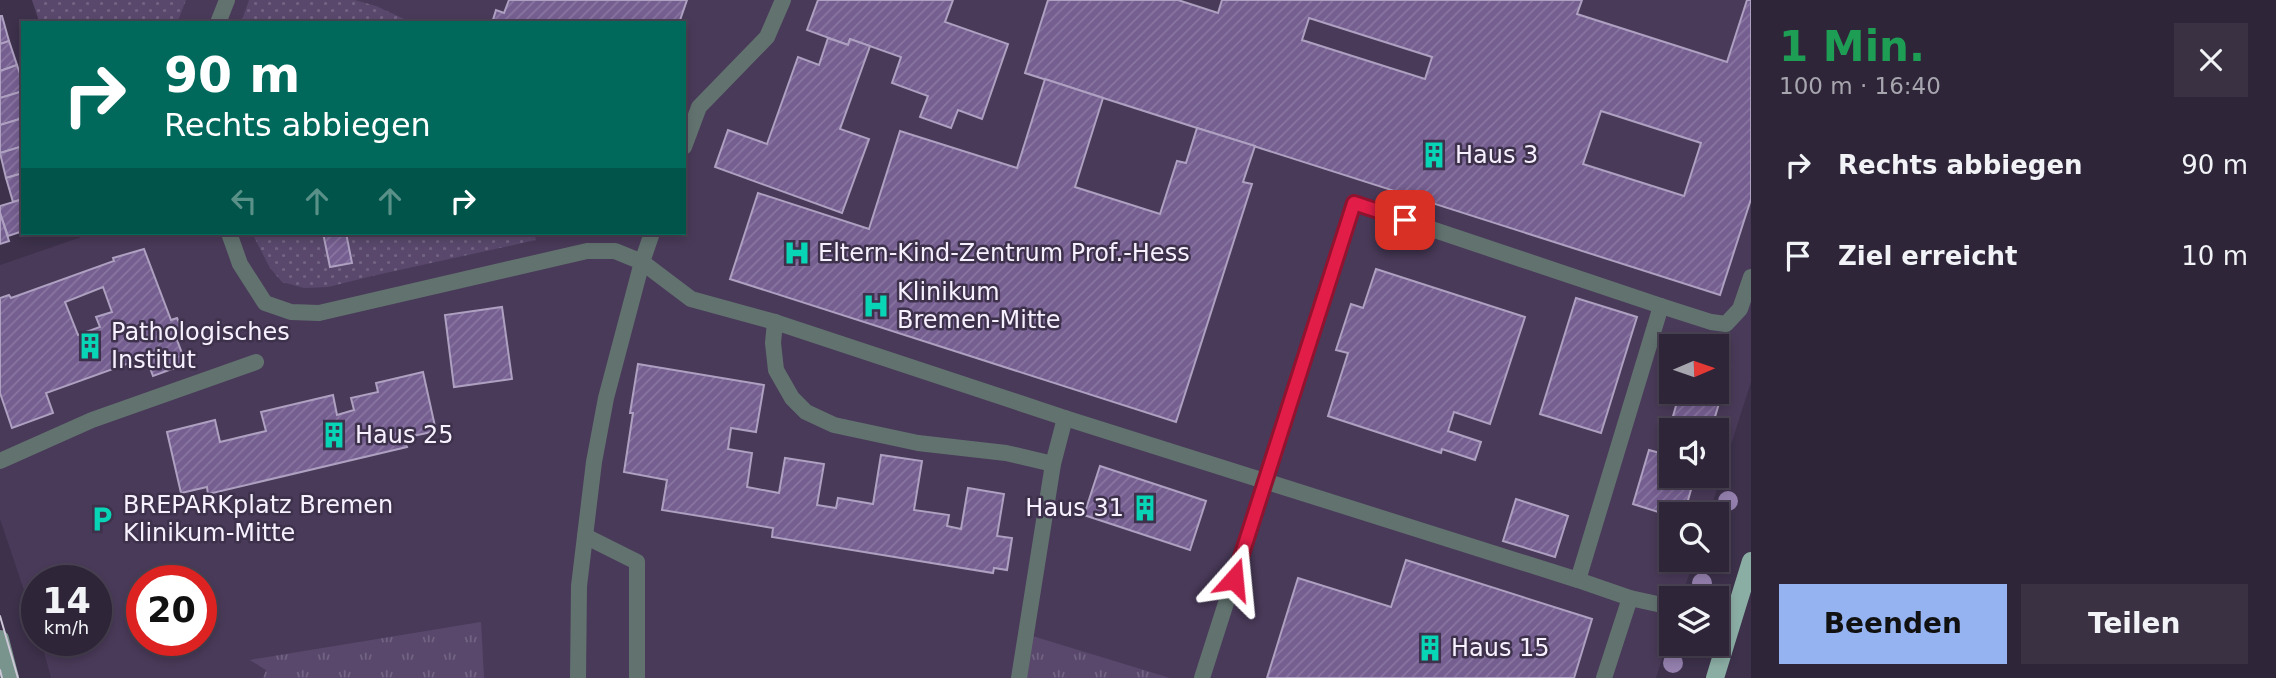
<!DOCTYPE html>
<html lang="de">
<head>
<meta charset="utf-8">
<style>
  body { margin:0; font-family:"DejaVu Sans",sans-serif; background:#3a3143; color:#f1f3f6; height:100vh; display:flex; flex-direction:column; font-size:26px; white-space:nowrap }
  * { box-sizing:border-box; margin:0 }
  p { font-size:23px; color:#a7a5ae }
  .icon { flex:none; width:38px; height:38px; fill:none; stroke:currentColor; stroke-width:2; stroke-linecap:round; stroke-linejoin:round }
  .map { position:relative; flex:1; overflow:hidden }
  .drawer { display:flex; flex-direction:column; background:#2e2538; width:525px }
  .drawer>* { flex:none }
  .hud { position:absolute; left:21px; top:21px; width:665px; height:214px; border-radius:0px; box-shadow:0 4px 10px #0003,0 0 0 2px #494253; background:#00695c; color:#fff; overflow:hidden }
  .needle { width:46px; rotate:88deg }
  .buttons { position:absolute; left:1659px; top:334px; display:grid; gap:14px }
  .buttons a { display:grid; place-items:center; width:70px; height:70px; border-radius:0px; background:#2e2538; box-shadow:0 4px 10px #0003,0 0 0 2px #494253; font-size:35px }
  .speed { position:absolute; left:21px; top:565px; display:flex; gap:14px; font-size:35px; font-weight:700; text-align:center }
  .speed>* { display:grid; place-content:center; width:91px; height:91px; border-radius:50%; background:#2e2538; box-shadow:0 4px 10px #0003,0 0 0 2px #494253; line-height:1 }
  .speed small { font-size:18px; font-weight:400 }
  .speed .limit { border:10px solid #d22; background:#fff; color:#111 }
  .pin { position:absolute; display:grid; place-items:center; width:60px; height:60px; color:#fff; margin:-30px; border-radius:14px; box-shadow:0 4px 10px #0006 }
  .me { position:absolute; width:77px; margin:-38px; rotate:18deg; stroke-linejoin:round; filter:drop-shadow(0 0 5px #0008) }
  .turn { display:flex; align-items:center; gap:24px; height:147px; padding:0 28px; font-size:32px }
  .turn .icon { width:91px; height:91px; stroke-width:2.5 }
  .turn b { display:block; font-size:49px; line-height:60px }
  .lanes { display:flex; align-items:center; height:66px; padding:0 28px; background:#0003; justify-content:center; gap:35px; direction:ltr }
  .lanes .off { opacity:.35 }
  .round { display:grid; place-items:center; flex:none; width:74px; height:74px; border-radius:0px; background:#3a3143 }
  .overview { display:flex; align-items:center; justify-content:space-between; height:119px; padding:0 28px }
  h1 { font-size:42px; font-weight:700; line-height:52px; color:#1e9e55 }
  .button { display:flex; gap:14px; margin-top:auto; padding:14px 28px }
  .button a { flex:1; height:80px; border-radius:0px; background:#95b2f1; color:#111; font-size:28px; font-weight:700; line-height:80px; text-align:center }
  .button a+a { background:#3a3143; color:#f1f3f6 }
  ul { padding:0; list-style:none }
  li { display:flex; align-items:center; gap:21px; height:91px; padding:0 28px }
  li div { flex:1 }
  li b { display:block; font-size:26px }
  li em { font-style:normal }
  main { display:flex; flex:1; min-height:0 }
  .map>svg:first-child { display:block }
  .built { fill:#493a59; fill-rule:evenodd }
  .grass { fill:url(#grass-tufts) }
  .park { fill:url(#park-dots) }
  .building { fill:url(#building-hatch); stroke:#aea0c0; stroke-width:2; fill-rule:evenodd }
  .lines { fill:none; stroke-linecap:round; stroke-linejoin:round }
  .lane { stroke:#62736f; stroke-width:16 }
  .secondary { stroke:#79948d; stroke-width:18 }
  .primary { stroke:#8baea4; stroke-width:18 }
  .tram { stroke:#cec7d8; stroke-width:2 }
  .tree { fill:#9580ae }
  .route-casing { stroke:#92132f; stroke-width:18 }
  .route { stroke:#e11d48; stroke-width:12 }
  .labels { text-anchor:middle; stroke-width:5; stroke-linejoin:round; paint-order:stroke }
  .poi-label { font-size:24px; fill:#f7f1ff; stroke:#3d314b; text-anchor:start }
</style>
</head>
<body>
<main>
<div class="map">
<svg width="1751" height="678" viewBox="0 0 1751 678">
  <defs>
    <pattern id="grass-tufts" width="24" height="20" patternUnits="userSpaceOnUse" patternTransform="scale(1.75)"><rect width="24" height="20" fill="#59486c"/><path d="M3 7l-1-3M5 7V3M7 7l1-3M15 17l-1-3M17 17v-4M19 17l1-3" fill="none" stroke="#726382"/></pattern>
    <pattern id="park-dots" width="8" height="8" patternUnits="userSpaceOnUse" patternTransform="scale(1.75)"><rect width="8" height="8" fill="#59486c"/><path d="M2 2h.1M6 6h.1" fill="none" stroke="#726382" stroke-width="1.8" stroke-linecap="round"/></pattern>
    <pattern id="building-hatch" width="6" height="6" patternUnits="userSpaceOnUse" patternTransform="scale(1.75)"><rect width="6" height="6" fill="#755e90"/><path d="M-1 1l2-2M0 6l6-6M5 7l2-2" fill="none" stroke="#8976a1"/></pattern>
  </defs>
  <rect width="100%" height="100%" fill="#3d314b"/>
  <path class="built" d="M32,0H1751V382L1709,514H1671V560H1694L1681,598H1671V631L1656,678H51L41,641L96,640V581H37V629L0,519V265L93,233H684V23H39ZM1671,346H1717V392H1671ZM1671,430H1717V476H1671ZM142,581H201V640H142Z"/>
  <g class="grass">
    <path d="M481,622L484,678H263L266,670L250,660Z"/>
    <path d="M1029,635L1170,678H1023Z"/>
  </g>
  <g class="park">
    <path d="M32,0H186L177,23H40Z"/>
    <path d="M249,0H355L376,6L413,23H241Z"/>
    <path d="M252,233H534L536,240L372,276L328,287L304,288L282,282L270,268Z"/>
  </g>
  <g class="building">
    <path d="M509,0H687L679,23H492L496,10L504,13Z"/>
    <path d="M818,0H953L945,22L1008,44L982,119L958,110L951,128L920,117L928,96L892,83L901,57L850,39L848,45L807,30Z"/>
    <path d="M1048,0H1178L1218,13L1222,0H1582L1577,14L1727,62L1747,0H1751V199L1720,295L1025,73ZM1309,18L1432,57L1425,79L1302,40ZM1601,111L1701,143L1684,196L1583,164Z"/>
    <path d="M0,16H2L9,41L0,44Z"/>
    <path d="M828,38L848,45L850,39L870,46L840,129L869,139L842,213L715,167L728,130L767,144L798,57L819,65Z"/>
    <path d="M9,41L17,65L0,71V44Z"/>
    <path d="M17,65L23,83V91L0,98V71Z"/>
    <path d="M1045,79L1103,98L1075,187L1160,214L1177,161L1186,163L1197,128L1255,146L1243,182L1252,184L1176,422L730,279L758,193L869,229L900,131L1017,168Z"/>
    <path d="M23,91V118L0,125V98Z"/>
    <path d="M23,118V146L0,153V125Z"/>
    <path d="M23,146V173L6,178L0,153Z"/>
    <path d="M23,173V199L13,202L6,178Z"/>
    <path d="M23,199V231L8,236L0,213V206Z"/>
    <path d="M0,213L9,241L0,244Z"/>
    <path d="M323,233H346L352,263L330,267Z"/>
    <path d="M144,249L171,320L177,318L182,329L174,332L186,364L153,376L146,357L46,393L53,413L12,428L0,393V298L9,295L11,298L114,261L113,258ZM103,287L112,312L96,317L100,327L78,335L65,302Z"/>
    <path d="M1376,269L1525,317L1490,424L1454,412L1448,431L1481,442L1475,460L1442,449L1441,453L1328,416L1348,353L1336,350L1351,304L1363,308Z"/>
    <path d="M1576,298L1637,317L1601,433L1540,414Z"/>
    <path d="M502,307L512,379L454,387L445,315Z"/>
    <path d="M1717,363L1730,367L1711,430H1669L1680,392H1717Z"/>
    <path d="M638,364L764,385L756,432L731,428L728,449L752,453L747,487L779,493L785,458L824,464L817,505L836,508L838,498L873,504L881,455L922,461L914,510L949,515L947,526L961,529L968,488L1004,494L997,536L1012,538L1007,570L994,568L993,573L772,537L773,528L662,510L667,480L624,472L633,413H630Z"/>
    <path d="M423,372L436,431L404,438L407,447L208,494L207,487L181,493L167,432L215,420L220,442L266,431L261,412L333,395L337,415L354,410L351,398L378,392L376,383Z"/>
    <path d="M1649,450L1671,456V476H1695L1684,514L1671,516L1633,504Z"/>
    <path d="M1100,466L1206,501L1190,550L1084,515Z"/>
    <path d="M1516,499L1568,516L1555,557L1503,541Z"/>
    <path d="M1406,560L1592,619L1574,678H1267L1298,578L1391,607Z"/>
  </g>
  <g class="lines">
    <g class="lane">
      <path d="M218,23L227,0"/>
      <path d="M684,147L699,107L767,37L783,0"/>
      <path d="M229,233L240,264L265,303L291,312L319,313L587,251H615L642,262L691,299L775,322L1065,418L1578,580"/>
      <path d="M775,322L773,343L776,370L792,398L806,412L834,425L918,443L1006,453L1053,464"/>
      <path d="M0,461L92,420L256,362"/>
      <path d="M585,536L637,562V678"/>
      <path d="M1671,607L1630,598L1578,580L1661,306L1711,322L1726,324L1740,309L1751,277"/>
      <path d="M1717,616L1733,620"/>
      <path d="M578,678L579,586L594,462L606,398L642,262L652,233"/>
      <path d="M1019,678L1053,464L1065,418"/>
      <path d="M1202,678L1354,203L1661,306"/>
      <path d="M1604,678L1630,598"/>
    </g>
    <path class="secondary" d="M0,639L10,678"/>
    <path class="primary" d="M1715,678L1751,561"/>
    <g class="tram">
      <path d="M0,616L18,678"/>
      <path d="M0,670L2,678"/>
    </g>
  </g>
  <g class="tree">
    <circle cx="1728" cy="501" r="10"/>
    <circle cx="1702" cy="583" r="10"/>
    <circle cx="1673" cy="663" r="10"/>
  </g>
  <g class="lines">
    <g class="route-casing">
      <path id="route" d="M1234,579L1354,203L1405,220"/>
    </g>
    <use href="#route" class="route"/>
  </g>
  <defs>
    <g id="building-bare" transform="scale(2.1)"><path d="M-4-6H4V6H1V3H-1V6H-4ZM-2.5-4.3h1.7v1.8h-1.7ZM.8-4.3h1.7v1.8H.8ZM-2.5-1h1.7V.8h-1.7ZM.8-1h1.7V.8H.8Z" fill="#08d5b5" stroke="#3d314b" stroke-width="2.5" paint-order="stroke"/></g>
    <g id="hospital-bare" transform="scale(2.1)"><path d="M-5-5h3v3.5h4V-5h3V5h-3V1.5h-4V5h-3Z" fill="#08d5b5" stroke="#3d314b" stroke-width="2.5" paint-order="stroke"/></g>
    <g id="parking-bare" transform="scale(2.1)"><path d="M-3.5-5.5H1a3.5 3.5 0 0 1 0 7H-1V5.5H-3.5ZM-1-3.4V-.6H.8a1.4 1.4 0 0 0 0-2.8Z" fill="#08d5b5" stroke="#3d314b" stroke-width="2.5" paint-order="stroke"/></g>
  </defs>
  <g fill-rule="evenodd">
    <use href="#building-bare" x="1434" y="155"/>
    <use href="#hospital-bare" x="797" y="253"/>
    <use href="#hospital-bare" x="876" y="306"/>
    <use href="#building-bare" x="90" y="346"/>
    <use href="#building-bare" x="334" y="435"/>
    <use href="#building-bare" x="1145" y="508"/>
    <use href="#parking-bare" x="102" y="519"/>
    <use href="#building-bare" x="1430" y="648"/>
  </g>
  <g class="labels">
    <g class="poi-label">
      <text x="1455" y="163">Haus 3</text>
      <text x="818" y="261">Eltern-Kind-Zentrum Prof.-Hess</text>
      <text x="897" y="300">Klinikum<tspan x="897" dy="28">Bremen-Mitte</tspan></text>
      <text x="111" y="340">Pathologisches<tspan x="111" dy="28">Institut</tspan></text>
      <text x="355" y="443">Haus 25</text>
      <text x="123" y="513">BREPARKplatz Bremen<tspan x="123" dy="28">Klinikum-Mitte</tspan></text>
      <text x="1124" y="516" text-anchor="end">Haus 31</text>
      <text x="1451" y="656">Haus 15</text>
    </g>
  </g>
</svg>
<div class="buttons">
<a><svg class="needle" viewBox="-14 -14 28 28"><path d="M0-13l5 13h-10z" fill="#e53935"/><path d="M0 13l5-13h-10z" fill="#a7a5ae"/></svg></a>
<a><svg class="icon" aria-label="sound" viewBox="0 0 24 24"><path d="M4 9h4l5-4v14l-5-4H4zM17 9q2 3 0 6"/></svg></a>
<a><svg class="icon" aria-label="search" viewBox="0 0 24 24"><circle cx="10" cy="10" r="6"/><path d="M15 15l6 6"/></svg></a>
<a><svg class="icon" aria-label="layers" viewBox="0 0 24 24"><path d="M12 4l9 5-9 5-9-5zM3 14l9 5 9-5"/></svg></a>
</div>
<div class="speed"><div>14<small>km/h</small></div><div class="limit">20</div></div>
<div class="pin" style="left:1405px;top:220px;background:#d93025"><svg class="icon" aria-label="arrive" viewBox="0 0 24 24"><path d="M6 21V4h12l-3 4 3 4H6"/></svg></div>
<svg class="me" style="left:1234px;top:579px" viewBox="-20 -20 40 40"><path d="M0-17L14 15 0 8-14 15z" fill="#e11d48" stroke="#fff" stroke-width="4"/></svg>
<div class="hud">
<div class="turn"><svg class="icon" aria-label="right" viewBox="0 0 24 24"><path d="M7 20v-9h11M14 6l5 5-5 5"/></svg><div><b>90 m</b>Rechts abbiegen</div></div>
<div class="lanes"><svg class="icon off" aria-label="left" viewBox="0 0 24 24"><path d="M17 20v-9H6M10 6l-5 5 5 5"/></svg><svg class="icon off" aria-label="ahead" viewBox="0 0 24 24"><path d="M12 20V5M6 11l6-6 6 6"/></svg><svg class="icon off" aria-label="ahead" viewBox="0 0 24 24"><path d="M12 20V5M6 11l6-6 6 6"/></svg><svg class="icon" aria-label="right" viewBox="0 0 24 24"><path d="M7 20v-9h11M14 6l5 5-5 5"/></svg></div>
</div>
</div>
<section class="drawer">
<div class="overview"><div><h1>1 Min.</h1><p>100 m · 16:40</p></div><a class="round"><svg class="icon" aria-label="close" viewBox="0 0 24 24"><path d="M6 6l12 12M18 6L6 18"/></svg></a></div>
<ul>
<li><svg class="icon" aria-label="right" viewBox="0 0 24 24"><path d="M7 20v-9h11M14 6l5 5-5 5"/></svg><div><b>Rechts abbiegen</b></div><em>90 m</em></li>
<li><svg class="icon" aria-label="arrive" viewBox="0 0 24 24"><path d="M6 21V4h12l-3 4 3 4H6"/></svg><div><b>Ziel erreicht</b></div><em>10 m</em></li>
</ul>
<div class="button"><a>Beenden</a><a>Teilen</a></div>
</section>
</main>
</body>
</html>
